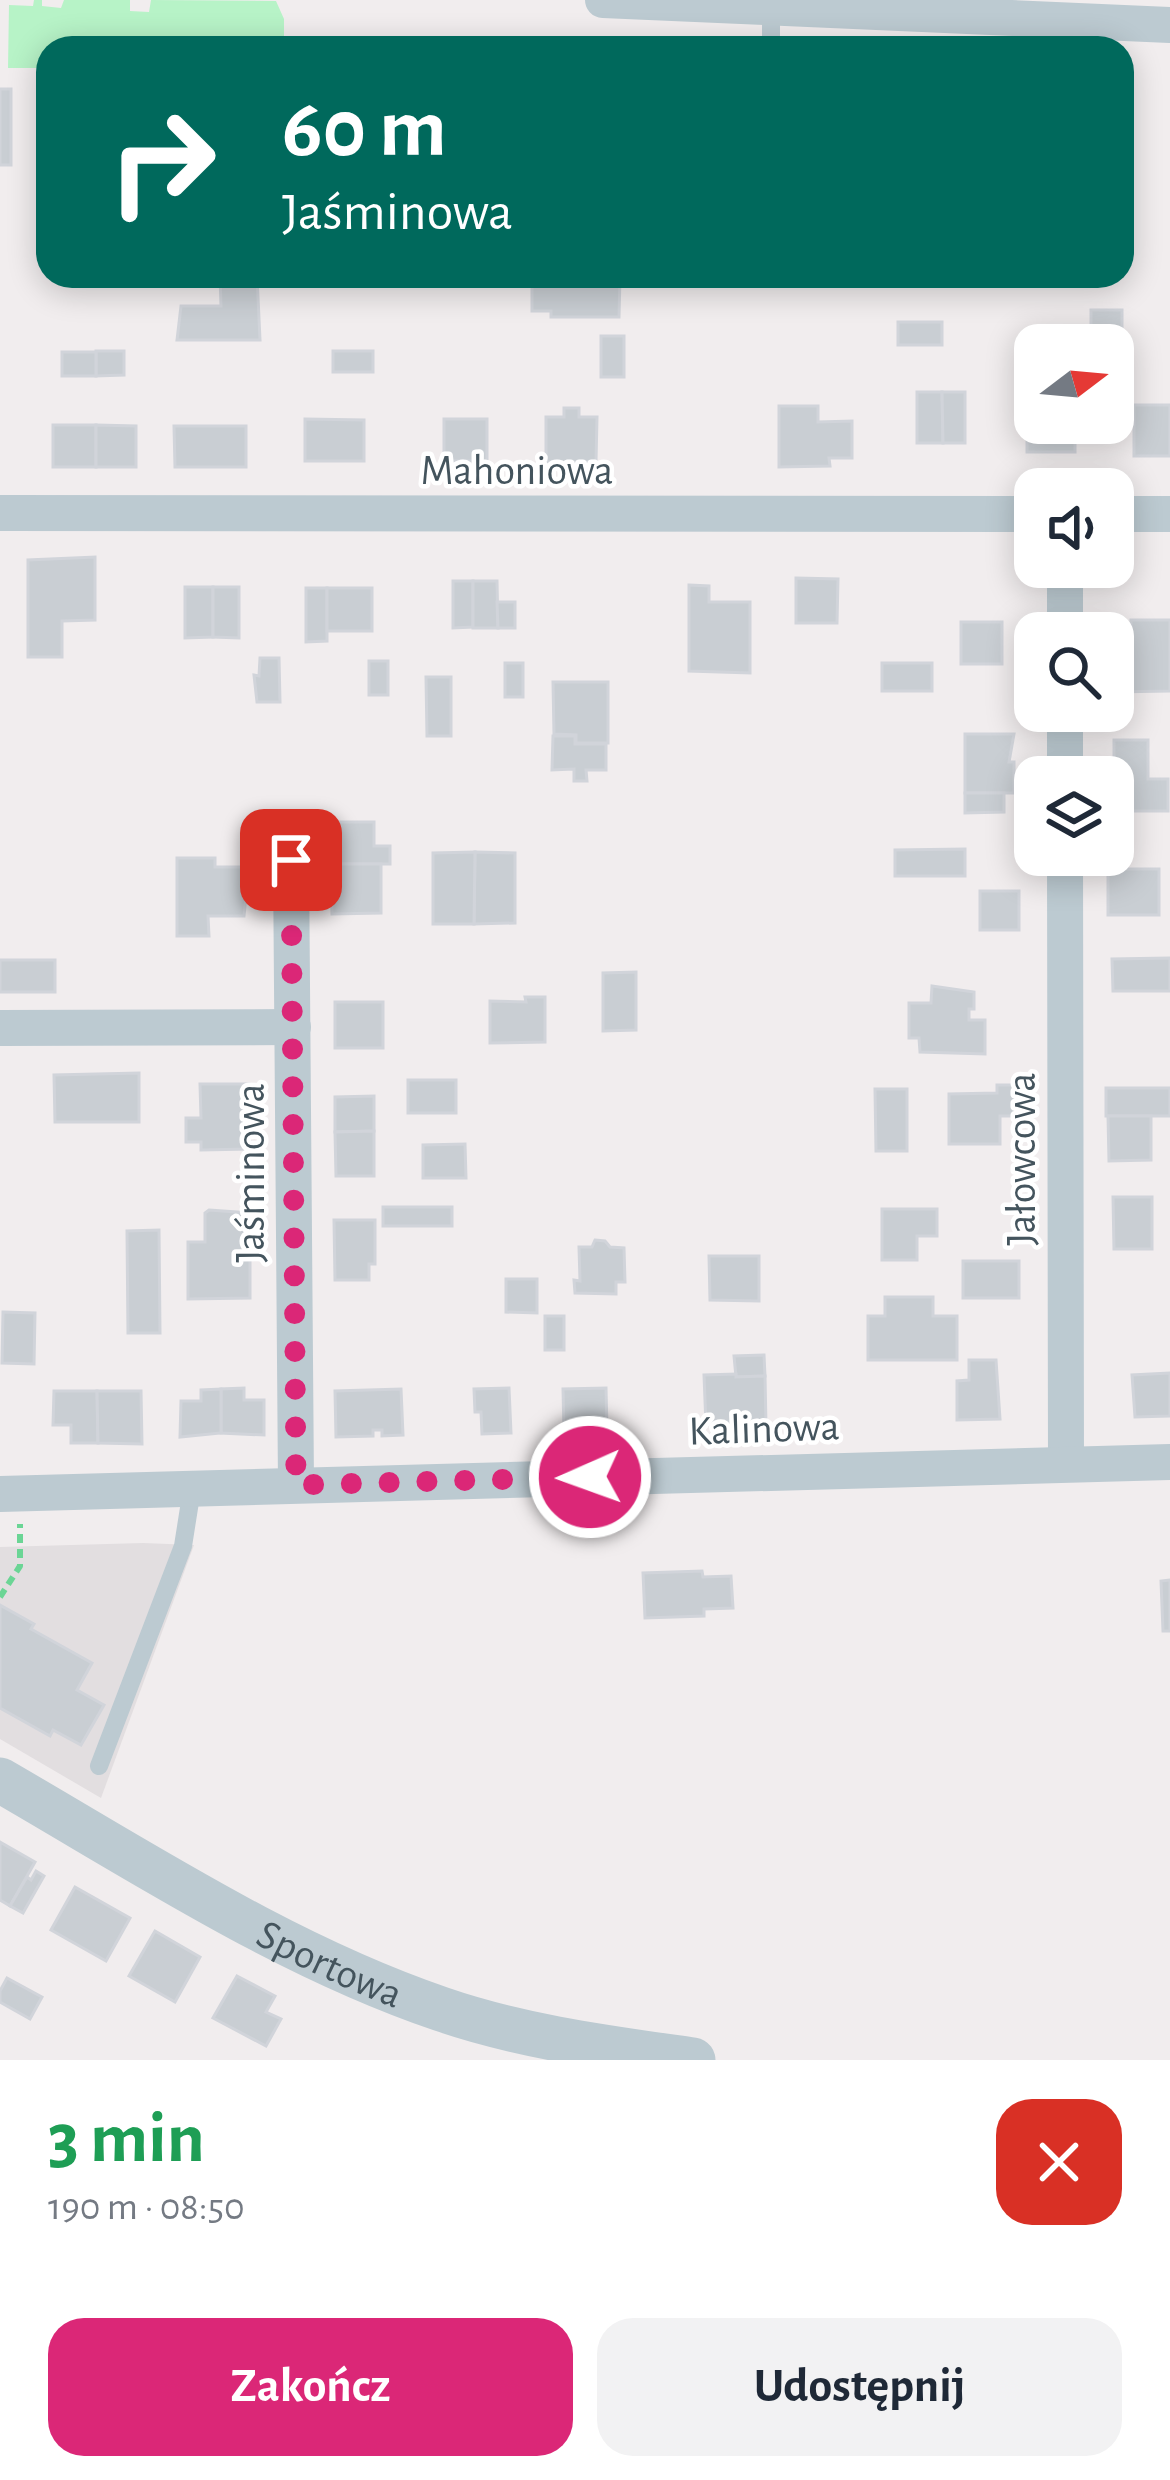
<!DOCTYPE html>
<html lang="pl">
<head>
<meta charset="utf-8">
<style>
  body { margin:0; font-family:"Alegreya Sans",sans-serif; background:#f2f2f3; color:#1f2937; height:100vh; display:flex; flex-direction:column; font-size:45px; white-space:nowrap }
  * { box-sizing:border-box; margin:0 }
  p { font-size:39px; color:#747a83 }
  .icon { flex:none; width:66px; height:66px; fill:none; stroke:currentColor; stroke-width:2; stroke-linecap:round; stroke-linejoin:round }
  .map { position:relative; height:2060px; overflow:hidden }
  .drawer { display:flex; flex-direction:column; background:#fff; flex:1 }
  .drawer>* { flex:none }
  .guide { position:absolute; left:36px; top:36px; width:1098px; height:252px; border-radius:36px; box-shadow:0 6px 30px #0003; background:#00695c; color:#fff; overflow:hidden }
  .needle { width:78px; rotate:74deg }
  .fabs { position:absolute; left:1014px; top:324px; display:grid; gap:24px }
  .fabs a { display:grid; place-items:center; width:120px; height:120px; border-radius:24px; background:#fff; box-shadow:0 6px 30px #0003; font-size:60px }
  .pin { position:absolute; display:grid; place-items:center; width:102px; height:102px; color:#fff; margin:-51px; border-radius:24px; box-shadow:0 6px 18px #0006 }
  .me { position:absolute; width:132px; margin:-66px; rotate:268deg; stroke-linejoin:round; filter:drop-shadow(0 0 9px #0008) }
  .turn { display:flex; align-items:center; gap:42px; height:252px; padding:0 48px; font-size:54px }
  .turn .icon { width:156px; height:156px; stroke-width:2.5 }
  .turn b { display:block; font-size:84px; line-height:102px }
  .round { display:grid; place-items:center; flex:none; width:126px; height:126px; border-radius:36px; background:#f2f2f3 }
  .overview { display:flex; align-items:center; justify-content:space-between; height:204px; padding:0 48px }
  h1 { font-size:72px; font-weight:700; line-height:90px; color:#1e9e55 }
  .action { display:flex; gap:24px; margin-top:auto; padding:24px 48px }
  .action a { flex:1; height:138px; border-radius:36px; background:#db2777; color:#fff; font-size:48px; font-weight:700; line-height:138px; text-align:center }
  .action a+a { background:#f2f2f3; color:#1f2937 }
  .map>svg:first-child { display:block }
  .education { fill:#e2dee0 }
  .green { fill:#b7f3c7 }
  .building { fill:#c9ced3; stroke:#d1d4da; stroke-width:3 }
  .lines { fill:none; stroke-linecap:round; stroke-linejoin:round }
  .path { stroke:#6bd595; stroke-width:6; stroke-dasharray:9 6; stroke-linecap:butt }
  .service { stroke:#bccad1; stroke-width:18 }
  .minor { stroke:#bccad1; stroke-width:36 }
  .tertiary { stroke:#bccad1; stroke-width:45 }
  .route { stroke:#db2777; stroke-width:21; stroke-dasharray:0 37.8 }
  .labels { text-anchor:middle; stroke-width:9; stroke-linejoin:round; paint-order:stroke }
  .street-label { font-size:42px; fill:#44545d; stroke:#fff }
</style>
</head>
<body>
<div class="map">
<svg width="1170" height="2060" viewBox="0 0 1170 2060">
  <rect width="100%" height="100%" fill="#f1edee"/>
  <path class="education" d="M143,1543L194,1545L101,1798L0,1739V1547Z"/>
  <path class="green" d="M34,0H42V6L61,8L64,0H130V11L149,12L151,0L276,1L284,19V48H48V68H8L9,5L33,6Z"/>
  <g class="building">
    <rect x="0" y="89" width="11" height="76"/>
    <path d="M220,276H257L260,340H177L181,306H221Z"/>
    <path d="M551,276H620L619,317H551V311H532V278Z"/>
    <path d="M1091,310H1122V362H1113V345H1091Z"/>
    <rect x="898" y="322" width="44" height="23"/>
    <rect x="601" y="336" width="23" height="41"/>
    <path d="M96,351H124V375L96,376Z"/>
    <rect x="333" y="351" width="40" height="21"/>
    <rect x="62" y="352" width="34" height="24"/>
    <path d="M917,392H942L943,443H917Z"/>
    <path d="M942,392H965V443H943Z"/>
    <path d="M1027,405H1035V423H1075V452H1027Z"/>
    <rect x="1134" y="405" width="36" height="51"/>
    <path d="M779,406H818V422L852,421V458H829L830,466L779,467Z"/>
    <path d="M564,408H579V417H597L596,462H546V417H564Z"/>
    <path d="M305,419L364,420V461H305Z"/>
    <rect x="444" y="419" width="43" height="42"/>
    <rect x="53" y="425" width="43" height="42"/>
    <path d="M96,425L136,426V467H96Z"/>
    <path d="M174,426H246V467H175Z"/>
    <path d="M95,557V620L62,621V657H28V560Z"/>
    <path d="M796,578L838,579L837,623H796Z"/>
    <path d="M453,581H473V627L453,628Z"/>
    <path d="M473,581H497L498,628H473Z"/>
    <path d="M689,585L709,586V602H750V673L689,671Z"/>
    <path d="M185,587H213V637L185,638Z"/>
    <path d="M213,587H239V638L213,637Z"/>
    <path d="M306,588H327V641L306,642Z"/>
    <rect x="327" y="588" width="45" height="43"/>
    <path d="M497,602H515V628H498Z"/>
    <path d="M1131,620H1170V691L1113,692V633H1110H1131Z"/>
    <rect x="961" y="622" width="41" height="42"/>
    <path d="M260,658H279L280,702H257L254,675L259,676Z"/>
    <rect x="369" y="661" width="19" height="34"/>
    <rect x="505" y="663" width="18" height="34"/>
    <rect x="882" y="663" width="50" height="28"/>
    <path d="M426,677H451V736H427Z"/>
    <path d="M553,682H608V743H576V735L554,734Z"/>
    <path d="M965,734H1014L1009,762H1014V793H965Z"/>
    <path d="M553,736H575V744H606V770H586L587,781H574V769L552,770Z"/>
    <path d="M1114,740H1148V779H1168V811H1113L1119,780H1114Z"/>
    <path d="M965,793H1004V812L965,813Z"/>
    <path d="M318,822H374V846H390V864H331L332,848H318Z"/>
    <path d="M965,849V876H895V850Z"/>
    <path d="M475,852L515,853V923L474,924Z"/>
    <path d="M475,852L474,924H433V853Z"/>
    <path d="M177,858H215V867H244V884L247,886L244,916H208L209,936H177Z"/>
    <path d="M331,864H381V913L332,914Z"/>
    <rect x="1108" y="869" width="51" height="46"/>
    <rect x="980" y="891" width="39" height="39"/>
    <path d="M1170,958V991H1113L1112,959Z"/>
    <rect x="0" y="960" width="55" height="32"/>
    <path d="M636,972V1030L603,1031V973Z"/>
    <path d="M932,986L974,992V1009H969V1020H985V1054L920,1052L919,1038H909V1003H931Z"/>
    <path d="M525,997H545V1042L490,1043V1001L526,1002Z"/>
    <rect x="335" y="1002" width="48" height="46"/>
    <path d="M139,1073V1122H55L54,1075Z"/>
    <rect x="408" y="1080" width="48" height="33"/>
    <path d="M200,1084H249L250,1149L201,1150V1142H186V1118H201Z"/>
    <path d="M997,1085H1016V1116H1000V1144H949V1094L997,1093Z"/>
    <rect x="1106" y="1088" width="64" height="28"/>
    <path d="M875,1089H907V1151H876Z"/>
    <path d="M374,1096V1131L335,1132V1097Z"/>
    <path d="M1108,1116H1151V1160L1109,1161Z"/>
    <path d="M374,1131V1176H336L335,1132Z"/>
    <path d="M465,1144L466,1178H423V1145Z"/>
    <path d="M1113,1197H1152V1249H1114Z"/>
    <rect x="383" y="1207" width="69" height="19"/>
    <path d="M882,1209H937V1236H917V1260H882Z"/>
    <path d="M209,1210L250,1213V1227H256V1244H246V1256H250V1298L188,1299V1242H205V1213Z"/>
    <path d="M334,1220H375V1264H369V1280H335Z"/>
    <path d="M159,1230L160,1333H128L127,1231Z"/>
    <path d="M595,1240L605,1241L610,1247L624,1248L625,1282H616V1294L575,1293L574,1280L580,1281L579,1247H592Z"/>
    <path d="M709,1256H759V1301L710,1300Z"/>
    <rect x="963" y="1261" width="56" height="37"/>
    <path d="M506,1279H537V1313L506,1312Z"/>
    <path d="M885,1297H933V1316H957V1360H868V1316H885Z"/>
    <path d="M3,1312L35,1313L34,1364L2,1363Z"/>
    <rect x="545" y="1316" width="19" height="34"/>
    <path d="M764,1355L765,1376L736,1377L734,1356Z"/>
    <path d="M969,1360H996L1000,1419L957,1420V1381L969,1380Z"/>
    <path d="M1170,1373V1416L1135,1417L1132,1375Z"/>
    <path d="M736,1374V1377L765,1376L766,1426L706,1425L704,1375Z"/>
    <path d="M244,1388V1400H264V1435L221,1433V1389Z"/>
    <path d="M509,1388L511,1433L482,1434L481,1412H475L474,1389Z"/>
    <path d="M606,1388L607,1430L564,1431L563,1389Z"/>
    <path d="M221,1389V1433L180,1437L181,1401H201V1390Z"/>
    <path d="M401,1389L403,1435L382,1436V1430H373V1436L336,1437L335,1391Z"/>
    <path d="M54,1391H97L98,1443H71V1425H53Z"/>
    <path d="M97,1391H141L142,1444L98,1443Z"/>
    <path d="M702,1571L703,1577L731,1576L733,1608L704,1609V1616L645,1618L643,1573Z"/>
    <path d="M1170,1580V1631H1163L1161,1581Z"/>
    <path d="M0,1605L34,1624L31,1629L92,1663L77,1690L104,1705L81,1745L53,1730L50,1736L0,1708Z"/>
    <path d="M0,1842L35,1862L10,1906L0,1900Z"/>
    <path d="M36,1871L44,1876L23,1913L10,1906L27,1877L31,1880Z"/>
    <path d="M75,1887L130,1918L106,1961L51,1930Z"/>
    <path d="M155,1931L200,1957L175,2002L129,1976Z"/>
    <path d="M237,1976L275,1996L266,2012L281,2019L266,2046L213,2018Z"/>
    <path d="M7,1978L42,1997L30,2019L0,2002V1991Z"/>
  </g>
  <g class="lines">
    <path class="path" d="M0,1597L20,1566V1524"/>
    <g class="service">
      <path d="M771,9V48"/>
      <path d="M99,1766L183,1546L192,1489"/>
    </g>
    <g class="minor">
      <path d="M603,0L1170,25"/>
      <path d="M0,513L1035,514"/>
      <path d="M1113,514H1170"/>
      <path d="M1065,633V567"/>
      <path d="M1065,777V711"/>
      <path d="M1065,855L1066,1463"/>
      <path d="M291,860L296,1485"/>
      <path d="M0,1028L293,1027"/>
      <path d="M0,1494L1170,1462"/>
    </g>
    <path class="tertiary" id="s1" d="M0,1780C142,1862 285,1956 441,2009C522,2037 609,2048 693,2060"/>
  </g>
  <g class="lines">
    <path class="route" d="M291,860L296,1485L590,1477"/>
  </g>
  <g class="labels">
    <g class="street-label">
      <text x="517" y="484">Mahoniowa</text>
      <text transform="translate(1020 1159) rotate(-90)" y="15">Jałowcowa</text>
      <text transform="translate(249 1173) rotate(-90)" y="15">Jaśminowa</text>
      <text transform="translate(764 1427) rotate(-2)" y="15">Kalinowa</text>
      <text dy="15" stroke="none"><textPath href="#s1" startOffset="378">Sportowa</textPath></text>
    </g>
  </g>
</svg>
<div class="fabs">
<a><svg class="needle" viewBox="-14 -14 28 28"><path d="M0-13l5 13h-10z" fill="#e53935"/><path d="M0 13l5-13h-10z" fill="#747a83"/></svg></a>
<a><svg class="icon" aria-label="sound" viewBox="0 0 24 24"><path d="M4 9h4l5-4v14l-5-4H4zM17 9q2 3 0 6"/></svg></a>
<a><svg class="icon" aria-label="search" viewBox="0 0 24 24"><circle cx="10" cy="10" r="6"/><path d="M15 15l6 6"/></svg></a>
<a><svg class="icon" aria-label="layers" viewBox="0 0 24 24"><path d="M12 4l9 5-9 5-9-5zM3 14l9 5 9-5"/></svg></a>
</div>
<div class="pin" style="left:291px;top:860px;background:#d93025"><svg class="icon" aria-label="arrive" viewBox="0 0 24 24"><path d="M6 21V4h12l-3 4 3 4H6"/></svg></div>
<svg class="me" style="left:590px;top:1477px" viewBox="-20 -20 40 40"><circle r="17" fill="#db2777" stroke="#fff" stroke-width="3"/><path d="M0-11L8 9 0 5-8 9z" fill="#fff"/></svg>
<div class="guide">
<div class="turn"><svg class="icon" aria-label="right" viewBox="0 0 24 24"><path d="M7 20v-9h11M14 6l5 5-5 5"/></svg><div><b>60 m</b>Jaśminowa</div></div>
</div>
</div>
<section class="drawer">
<div class="overview"><div><h1>3 min</h1><p>190 m · 08:50</p></div><a class="round" style="background:#d93025;color:#fff"><svg class="icon" aria-label="close" viewBox="0 0 24 24"><path d="M6 6l12 12M18 6L6 18"/></svg></a></div>
<div class="action"><a>Zakończ</a><a>Udostępnij</a></div>
</section>
</body>
</html>
